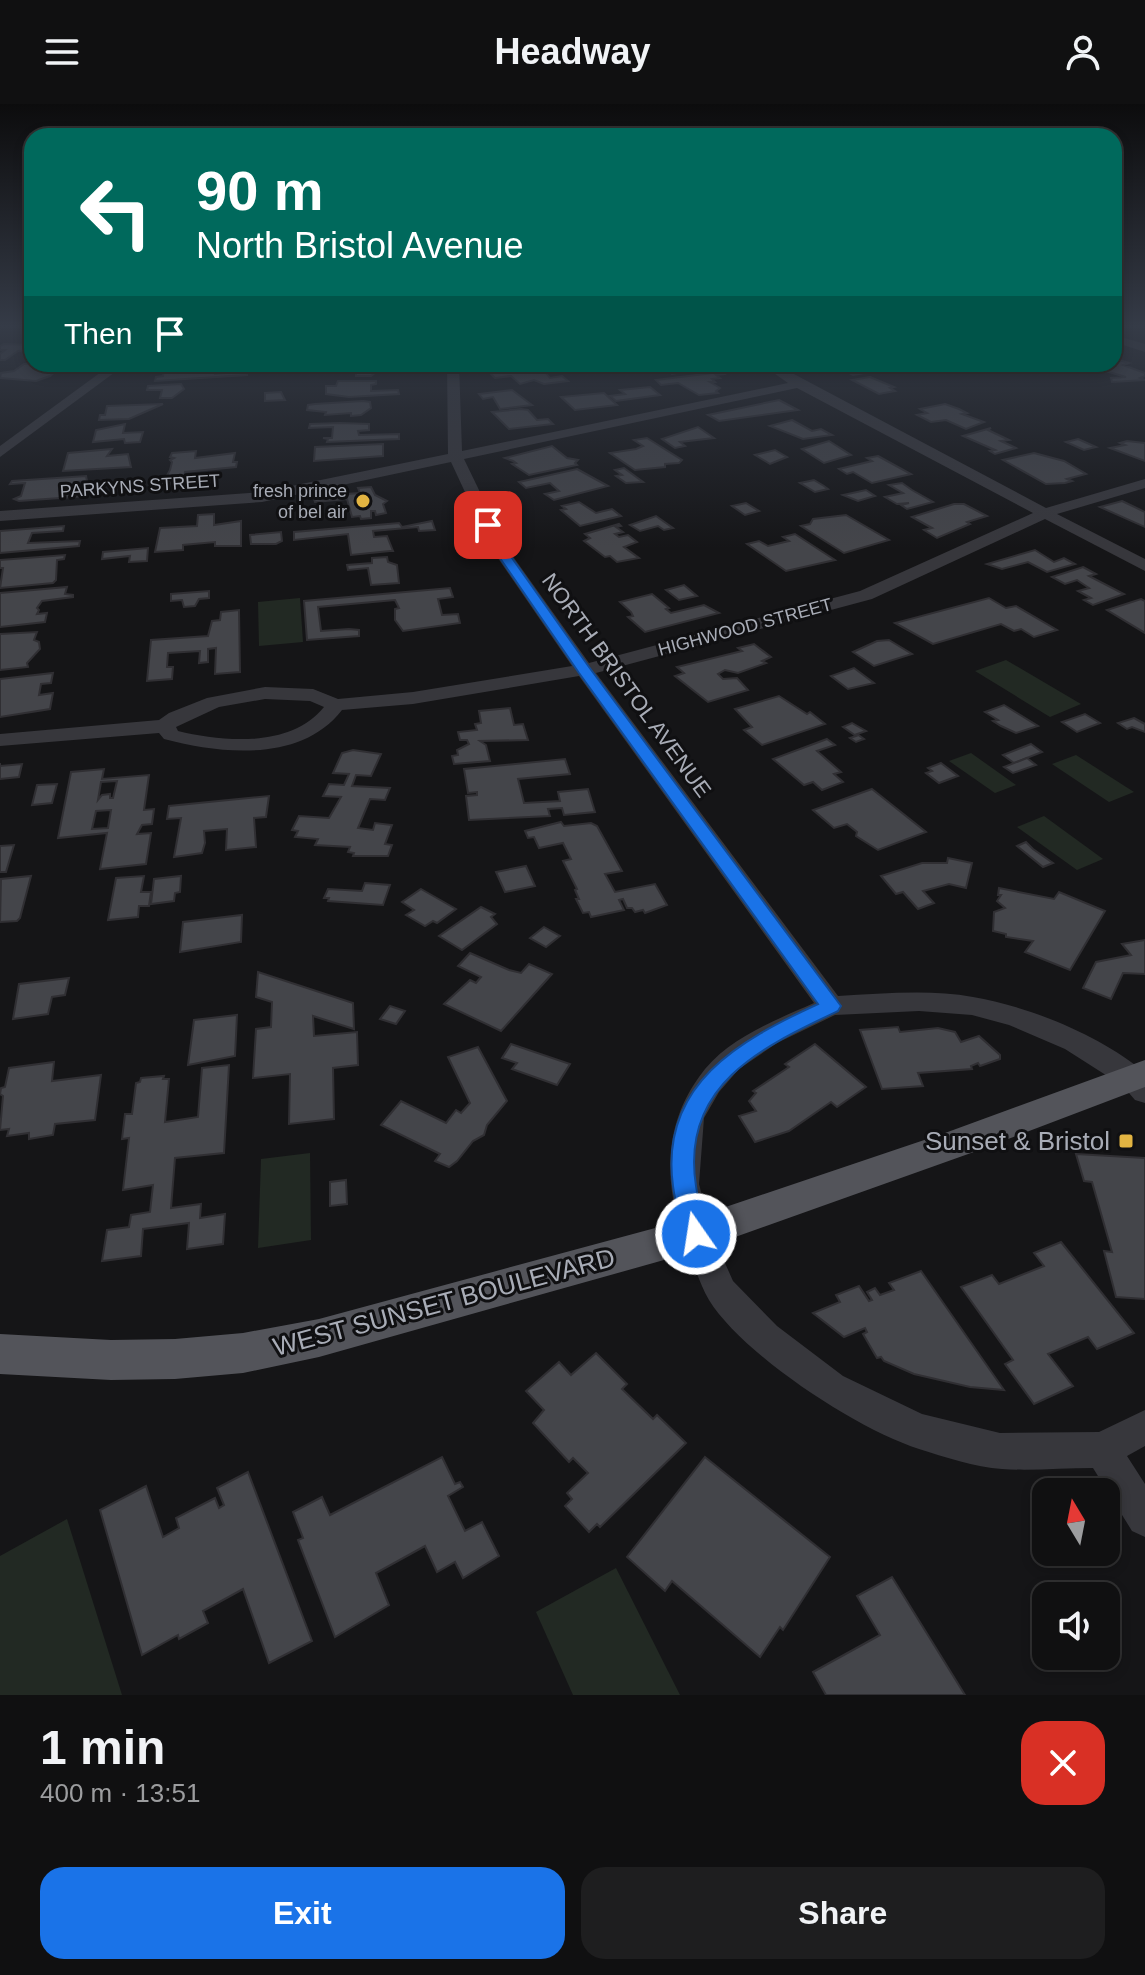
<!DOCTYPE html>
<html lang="en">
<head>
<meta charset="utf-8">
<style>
  body { margin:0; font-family:Arial,sans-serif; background:#1e1e1f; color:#f1f3f6; height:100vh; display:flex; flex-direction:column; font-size:30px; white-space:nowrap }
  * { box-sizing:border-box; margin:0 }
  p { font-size:26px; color:#9c9d9f }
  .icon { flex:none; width:44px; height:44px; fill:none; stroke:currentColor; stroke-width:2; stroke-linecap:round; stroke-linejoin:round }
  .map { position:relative; height:1591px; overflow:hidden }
  .side { display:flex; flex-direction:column; background:#101011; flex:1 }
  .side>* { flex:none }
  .banner { position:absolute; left:24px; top:24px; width:1098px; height:244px; border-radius:24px; box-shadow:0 4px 12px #0003,0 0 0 2px #303031; background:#00695c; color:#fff; overflow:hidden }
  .needle { width:52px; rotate:350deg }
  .controls { position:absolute; left:1032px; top:1374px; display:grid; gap:16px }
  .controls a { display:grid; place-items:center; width:88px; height:88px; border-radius:16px; background:#101011; box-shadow:0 4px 12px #0003,0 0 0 2px #303031; font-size:40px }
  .pin { position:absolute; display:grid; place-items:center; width:68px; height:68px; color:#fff; margin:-34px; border-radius:16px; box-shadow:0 4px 12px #0006 }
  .me { position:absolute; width:88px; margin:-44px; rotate:347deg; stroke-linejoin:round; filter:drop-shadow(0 0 6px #0008) }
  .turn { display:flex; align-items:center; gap:28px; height:168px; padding:0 40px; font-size:36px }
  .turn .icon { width:104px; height:104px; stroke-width:2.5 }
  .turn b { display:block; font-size:56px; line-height:68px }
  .then { display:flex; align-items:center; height:76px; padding:0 40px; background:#0003; gap:16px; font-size:30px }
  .round { display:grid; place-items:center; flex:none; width:84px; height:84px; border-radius:24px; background:#1e1e1f }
  .overview { display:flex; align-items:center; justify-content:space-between; height:136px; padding:0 40px }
  h1 { font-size:48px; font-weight:700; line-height:60px }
  .cta { display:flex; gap:16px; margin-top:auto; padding:16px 40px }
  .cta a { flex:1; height:92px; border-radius:24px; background:#1a73e8; color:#fff; font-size:32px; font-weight:700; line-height:92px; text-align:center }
  .cta a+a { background:#1e1e1f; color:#f1f3f6 }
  header { display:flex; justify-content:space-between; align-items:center; height:104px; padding:0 40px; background:#101011; font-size:36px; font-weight:700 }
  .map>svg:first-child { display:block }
  .green { fill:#222923 }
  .building { fill:#44454a; stroke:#302f33; stroke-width:2; fill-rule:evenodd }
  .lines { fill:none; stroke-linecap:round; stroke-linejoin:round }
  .minor { fill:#37373c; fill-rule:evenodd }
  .major { fill:#53545a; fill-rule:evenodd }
  .route { fill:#1a73e8; stroke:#114b97; stroke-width:2 }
  .poi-dot { fill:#e2b442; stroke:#101012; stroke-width:3 }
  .labels { text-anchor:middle; stroke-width:6; stroke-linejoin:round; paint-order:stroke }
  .far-street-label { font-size:18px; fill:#a8acb6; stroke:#101012 }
  .far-poi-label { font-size:18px; fill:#a8acb6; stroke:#101012; text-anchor:end }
  .street-label { font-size:22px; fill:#a8acb6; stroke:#101012 }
  .near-poi-label { font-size:26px; fill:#a8acb6; stroke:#101012; text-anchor:end }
  .near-street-label { font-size:26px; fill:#a8acb6; stroke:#101012 }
</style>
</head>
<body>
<header><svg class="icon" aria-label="menu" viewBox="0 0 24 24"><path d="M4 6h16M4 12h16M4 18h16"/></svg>Headway<svg class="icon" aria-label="person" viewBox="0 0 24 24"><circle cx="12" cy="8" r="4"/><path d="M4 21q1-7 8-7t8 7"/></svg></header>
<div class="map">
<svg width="1145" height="1591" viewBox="0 0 1145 1591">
  <rect width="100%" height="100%" fill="#151517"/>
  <g class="green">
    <path d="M300,494L303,538L259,542L258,498Z"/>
    <path d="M1006,556L1081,600L1050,613L975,567Z"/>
    <path d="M971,649L1016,681L995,689L949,657Z"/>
    <path d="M1076,651L1134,688L1109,698L1052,660Z"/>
    <path d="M1044,712L1103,755L1077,766L1017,723Z"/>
    <path d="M310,1049L311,1136L258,1144L261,1055Z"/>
    <path d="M67,1415L122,1591H0V1452Z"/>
    <path d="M616,1464L680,1591H573L536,1508Z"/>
  </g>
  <g class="building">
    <path d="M4,240L32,241V246L18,247L5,256H0V250L5,246H0V242Z"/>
    <path d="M1119,256L1129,259L1123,261L1145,269V272L1140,274L1145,276L1112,278L1111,274L1126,273L1095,264L1100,263L1091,260H1114Z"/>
    <path d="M24,260H26L58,262L51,267H56L50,272L36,277L0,274L1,269L14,267Z"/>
    <path d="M349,260H375L376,268L371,272H356V269H346Z"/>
    <path d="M664,260H703L704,264L672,270Z"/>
    <path d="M871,260L876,262L871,264L877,267L853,271L836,262L822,265L814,261Z"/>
    <path d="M214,261L215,270L247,267V271L155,277L156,273L163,272L164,264L189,262L192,266Z"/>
    <path d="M550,262L557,267L546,269L550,274L562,272L568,277L544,280L534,276L520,280L511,272L495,274L490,269Z"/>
    <path d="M721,268L724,270L716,271L720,274L712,275L715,278H710L720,284L716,287L718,289L699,291L678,279L661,281L656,276Z"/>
    <path d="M870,273L894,283L890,284L895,287L879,290L852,276Z"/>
    <path d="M338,277H376V280L371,281V287L398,286L399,290L349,293L326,290V282H336Z"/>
    <path d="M181,280L184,285L172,294H160L162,286H147L148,282Z"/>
    <path d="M650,283L660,291L616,297L610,292L625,290L620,286Z"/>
    <path d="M512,286L532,301L500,305L493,293L483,295L479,290Z"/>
    <path d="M281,288L285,296L265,297V289Z"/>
    <path d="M604,289L617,301L575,306L561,293Z"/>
    <path d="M779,296L798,306L719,317L708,311Z"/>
    <path d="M363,297L370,298L371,304L361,311L351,312V309L325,311L326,308L307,306L308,301L315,300Z"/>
    <path d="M163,300L129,315L99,316L100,311H105L107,302Z"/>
    <path d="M945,300L959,305L967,309L962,310L984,318L966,325L946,316L931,318L917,311L927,309L920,305Z"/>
    <path d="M521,305L528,306L537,316L548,315L553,320L509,325L492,308Z"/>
    <path d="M792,316L812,327L821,325L832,331L803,335L770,322Z"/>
    <path d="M340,319L369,320V326L358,327L359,331L399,330V335L327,338L328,335L323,334H332L333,323L309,324L310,320Z"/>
    <path d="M125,320L123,329L143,328L140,338L125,339L124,335L93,338L96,326Z"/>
    <path d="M698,323L714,334L680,338L685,342L675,344L662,335Z"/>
    <path d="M991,324L988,326L1009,336L1001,337L1016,344L995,350L990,347L995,346L963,332Z"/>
    <path d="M647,334L682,356L679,359L665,360V363L635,366L610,349L636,345L643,342L634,336Z"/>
    <path d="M1078,335L1096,343L1084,346L1066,338Z"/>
    <path d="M829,337L851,351L824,359L802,345Z"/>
    <path d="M1127,337L1145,339V357L1110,344L1125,341L1120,339Z"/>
    <path d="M383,340V352L314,357L315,343Z"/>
    <path d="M552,342L567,354L578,356L575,359L577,361L529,371L512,360L516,359L513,357L505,354Z"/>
    <path d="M112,345L107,352L128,350L131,363L63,367L68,349Z"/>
    <path d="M775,346L787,353L770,360L755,351Z"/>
    <path d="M196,347L195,354L235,349L233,358H237L236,363L185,368L183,381L161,383L170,366L172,358L170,356L174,354L170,353L172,349Z"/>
    <path d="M1034,349L1064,357L1086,370L1067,375L1072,377L1065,379L1046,380L1003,356Z"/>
    <path d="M878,352L911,370L872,379L853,368L847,370L839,365L872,357L867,354Z"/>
    <path d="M624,364L643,378L626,379L616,372L622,371L615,366Z"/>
    <path d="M577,365L608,382L554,396L545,390L559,387L550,379L526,384L519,378Z"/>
    <path d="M86,372L87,377L78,378L76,383L89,382L87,392L19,397L14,395L21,392L25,379L10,380L12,377Z"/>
    <path d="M814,376L824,382L828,385L815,388L800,379Z"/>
    <path d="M902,379L912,386L933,398L907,405L901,401L909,399L897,400L885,393L903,389L889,381Z"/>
    <path d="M371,383L375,391L387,397L383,400L386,409L376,411L375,407H371V414L361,415L360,412L352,413L347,395L315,398L314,395H318L317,392L360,389L358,384Z"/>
    <path d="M866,386L875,392L858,397L843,391Z"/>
    <path d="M1122,397L1145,408V423L1100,403Z"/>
    <path d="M579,398L596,409L612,405L621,412L580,422L561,406L566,405L562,402Z"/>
    <path d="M746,399L759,407L745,411L732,402Z"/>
    <path d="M954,400H964L987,412L967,418L970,420L937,434L924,426L932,424L912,413Z"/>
    <path d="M214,410V421L241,417V442H215V438L183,441V446L155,448L160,424L197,422L198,411Z"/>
    <path d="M846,411L889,436L844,449L801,422L810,420L813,415Z"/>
    <path d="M656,412L673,424L664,426L658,422L640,427L630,421Z"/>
    <path d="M432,417L435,426L419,427L418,423L373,427L374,433L387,432L393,447H390L351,451L348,430L294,436V428L399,419L402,423Z"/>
    <path d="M619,420L621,422L616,423L623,428L615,430L619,433L628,431L637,438L624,443L639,454L617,458L610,452L605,453L584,437L590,434L585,430Z"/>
    <path d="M64,422L63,427L32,429L28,439L80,437L79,442L0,449V427Z"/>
    <path d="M281,428L282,437L276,440H251L250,431Z"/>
    <path d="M795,430L835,456L786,467L747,440L759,437L768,442L789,437L783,433Z"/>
    <path d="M148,444L147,457L129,458L130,452L102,455L103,448Z"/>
    <path d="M1035,446L1054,458L1064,454L1075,460L1047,468L1028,458L1002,465L987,460Z"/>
    <path d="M65,451L64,455L57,456L56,476L53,479L0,484L3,464H0V456Z"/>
    <path d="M387,453L388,458L397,461L399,479L371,481L368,464L348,466L347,461L372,459V454Z"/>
    <path d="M1083,463L1096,470L1089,472L1124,490L1093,501L1084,496L1091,494L1078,487L1089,484L1077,476L1065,480L1052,473Z"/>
    <path d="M684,481L697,492L679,496L666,486Z"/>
    <path d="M67,483L65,490L73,491V493L42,497L37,504L39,506L37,510L47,509L45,518L0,523V489Z"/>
    <path d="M450,484L453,493L438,495L442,511L458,510L460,519L403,527L395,516V505L399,504L395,496L318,503L321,527L349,525L359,526V532L307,536L304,497Z"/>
    <path d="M209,487V494L199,495L195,502L184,503L182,496L171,497V490Z"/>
    <path d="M652,490L669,504L666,505L671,509L704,501L719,509L645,528L628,513L633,512L631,508L620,498Z"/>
    <path d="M989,494L1006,504L1016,502L1057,526L1034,533L1021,525L1014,527L1001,520L933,540L895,519Z"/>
    <path d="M1141,495L1145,497V529L1107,506Z"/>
    <path d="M239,506L240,568L215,570L216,544L208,545V558L199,559L200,547L168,549L167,563H173L172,575L147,577L151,536L208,532L212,517L220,516L221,508Z"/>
    <path d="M37,528L34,536L39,538L40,545L27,559L28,563L0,566V530Z"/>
    <path d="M889,536L912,550L874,562L853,548L877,537Z"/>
    <path d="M754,540L771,553L762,557L766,559L738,569L725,566L718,570L723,575L737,574L748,586L708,598L675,572L684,569L677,563L742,547L738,544Z"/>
    <path d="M854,564L874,579L848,585L831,572Z"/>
    <path d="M53,569L51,579L41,580L39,591L53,589L50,605L0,613V575Z"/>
    <path d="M779,592L807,610L810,608L825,620L762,641L744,626L752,623L735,605Z"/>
    <path d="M1004,601L1038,622L1016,629L1001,622L993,617L998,616L985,608Z"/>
    <path d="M510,604L514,621L523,620L528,636L480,637L486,641L490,657L454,660L452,652L458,651L457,646L469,640L467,636H460L458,628L477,626L475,620L481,619L479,607Z"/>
    <path d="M1085,610L1100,619L1077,628L1062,618Z"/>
    <path d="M1134,614L1145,620V628L1132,623L1127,625L1118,619Z"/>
    <path d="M852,619L866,627L857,630L864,635L856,638L850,634L856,632L843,623Z"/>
    <path d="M827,635L835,641L817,647L841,668L834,670L843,678L822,686L813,678L804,681L773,655Z"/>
    <path d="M1031,640L1042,648L1014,659L1003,651Z"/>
    <path d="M353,646L381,650L371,672L356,671L352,682L390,684L385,696L370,695L358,724L373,726L375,719L392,721L385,740L392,741L388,752H353L354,749L348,748L350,743L315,741L318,735L295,733L298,727L292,726L299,712L329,714L341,693L323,692L329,680L344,681L349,670L333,669L342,649Z"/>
    <path d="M1027,654L1036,661L1013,669L1004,663Z"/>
    <path d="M565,655L570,670L518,675L524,699L560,697L558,688L588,685L595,708L564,711L562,704L548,705L550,712L469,716L466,692L477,691V688L468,689L464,665Z"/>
    <path d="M0,659V662L22,660L19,673L0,675Z"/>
    <path d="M941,659L958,672L939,679L926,669L932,667L928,664Z"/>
    <path d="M104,665L102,675L149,671L144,706L154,705L152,720L142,721L137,730L151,729L146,760L100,765L107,729L58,734L71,668ZM117,677L113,694H110V690L102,691L98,696L101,678ZM111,706L108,724L92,725L96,707Z"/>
    <path d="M57,680L52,699L32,701L37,681Z"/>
    <path d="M872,685L926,728L878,746L856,732L857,728L847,720L834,724L813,706Z"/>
    <path d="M269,692L266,713L254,714L256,743L226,746L227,725L204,727L205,739L202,749L174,753L181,714L167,715L169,702Z"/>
    <path d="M561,718L564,722L591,719L597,722L622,767L605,770L615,788L655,780L667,801L645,809L643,806L635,808L632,804H627L623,795L619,796L624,806L591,813L589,808L583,809L576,795H579L575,786L577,785L563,757L571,755L563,739L539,744L534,733L528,734L525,727Z"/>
    <path d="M1026,738L1033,745L1053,759L1043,763L1017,742Z"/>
    <path d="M14,741L6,768H0V742Z"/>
    <path d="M948,754L972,759L966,784L949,780L923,787L934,799L918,805L903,788L896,790L881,772L922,759H947Z"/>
    <path d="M526,762L535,782L505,788L496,768Z"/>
    <path d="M31,772L20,814L17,817L0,818L1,775Z"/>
    <path d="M144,772L141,788H151L149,802H139L138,813L108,816L116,774Z"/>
    <path d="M181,772L180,788L175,789L174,797L151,800L154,775Z"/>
    <path d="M365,779L390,781L383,801L328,797L329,794H324L328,785L362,787Z"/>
    <path d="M999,784L1054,795L1059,788L1105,807L1070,866L1025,848L1033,837L1006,833V830L993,827L994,808L1005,804L997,797L1001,791H998Z"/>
    <path d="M421,785L456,805L437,819L433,817L425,822L406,811L414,806L402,798Z"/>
    <path d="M481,803L495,810L491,813L497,820L462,846L439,832Z"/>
    <path d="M242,811L241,838L180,848L183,818Z"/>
    <path d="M544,823L560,832L546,843L530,834Z"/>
    <path d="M1145,836V870L1123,869L1111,895L1083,884L1096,858L1131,851L1122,840Z"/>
    <path d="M470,849L509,866L521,869L529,860L552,870L501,927L444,900L470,876L476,879L481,873L458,862Z"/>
    <path d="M258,868L353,899L354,925L313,912L314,932L357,928L358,961L333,964L334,1015L289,1020L290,970L253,974L256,925L271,923L272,898L256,893Z"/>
    <path d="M69,874L65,891L52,893L48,910L13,915L19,880Z"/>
    <path d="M390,902L405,907L396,920L380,915Z"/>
    <path d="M237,911L235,952L188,961L194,916Z"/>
    <path d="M898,923L900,928L938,924L955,928L961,938L979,932L1000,951V955L980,962L978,959L971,962L972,965L918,969L923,982L882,985L860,926Z"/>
    <path d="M511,940L570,960L557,981L512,965L517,959L502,954Z"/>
    <path d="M815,940L866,983L837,1003L831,998L789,1027L755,1038L739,1012L756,1007L749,997L756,989L753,987L789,963L785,960Z"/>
    <path d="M478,943L507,997L487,1021L484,1031L473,1037L457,1057L449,1063L435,1057L440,1050L381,1021L401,997L446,1019L456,1006L461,1009L470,999L448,953Z"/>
    <path d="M54,958L52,977L101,971L95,1016L55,1020L53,1031L29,1035V1029L7,1032L9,1025L0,1026L3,992L0,990L1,984L5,983L9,964Z"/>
    <path d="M229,961L224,1049L175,1054L171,1104L201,1100L200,1114L225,1110L223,1140L187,1145L189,1119L143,1125L141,1152L102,1157L107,1126L129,1123L131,1111L150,1108L153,1081L123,1086L129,1034L122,1035L125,1010H132L136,979L140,978L141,974L164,972L163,975H169L165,1018L198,1013L202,964Z"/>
    <path d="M1076,1050L1145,1054V1195L1116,1193L1104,1147L1112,1148L1092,1078L1084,1077Z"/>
    <path d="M346,1076L347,1100L330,1102V1078Z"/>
    <path d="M1061,1138L1134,1229L1097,1245L1088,1233L1048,1250L1073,1282L1034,1300L1005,1260L1013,1256L961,1183L992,1171L999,1180L1044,1162L1034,1149Z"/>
    <path d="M921,1167L1004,1286L970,1283L914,1270L884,1257L881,1253L877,1254L863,1230L867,1228L865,1224L844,1233L813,1209L840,1198L836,1191L859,1182L869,1197L872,1196L867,1188L875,1184L880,1191L894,1186L889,1179Z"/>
    <path d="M596,1249L627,1280L622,1285L653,1315L657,1311L686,1339L600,1423L597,1420L589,1428L565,1402L572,1395L567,1389L588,1369L573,1354L569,1358L533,1319L544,1306L526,1287L559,1258L571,1271Z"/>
    <path d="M442,1353L455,1380L460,1378L463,1383L448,1392L465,1427L482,1418L499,1452L463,1474L455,1458L437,1468L425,1442L376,1469L389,1501L335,1533L298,1436L303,1434L293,1408L322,1393L330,1411Z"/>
    <path d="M705,1353L830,1453L783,1526L780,1523L760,1553L672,1477L665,1487L627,1453Z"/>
    <path d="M248,1368L312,1537L269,1559L243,1485L203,1507L208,1519L179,1535L178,1531L142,1551L100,1406L146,1382L163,1433L179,1424L176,1414L215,1394L219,1404L224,1401L217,1384Z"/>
    <path d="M892,1473L965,1591H826L813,1568L880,1531L857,1492Z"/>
  </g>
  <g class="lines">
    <g class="minor">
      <path d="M1114,231L1145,240V248L1114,238Z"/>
      <path d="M112,260H126L0,353V342Z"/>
      <path d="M447,260H459L462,347L788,279L761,260H775L1046,404L1145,375V384L1057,410L1145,455V467L1045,415L872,495L596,569L838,892C882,890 928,885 973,893C1028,902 1102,932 1145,969V999L1135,996L1123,982L1065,945L1009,921L972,911L919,907L835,911L777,939L739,965L719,988L704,1014L699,1080L712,1130L733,1177L777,1222L843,1272L922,1310L1000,1329L1099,1328L1145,1306V1342L1127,1352L1145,1380V1433L1132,1427L1093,1364C1063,1364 1031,1367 1002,1365C975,1363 944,1353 919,1345C858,1326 743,1251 709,1196C703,1186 699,1174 694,1163C667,1099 656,1033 699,973C725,935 774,917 814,899L579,572L413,600L342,606C301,659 221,650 164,635L159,629L0,642V630L159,616L169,609L207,594L265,583L313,585L338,595L413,588L572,562L491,444L451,358L262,398L0,417V407L262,388L448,350ZM797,284L1033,409L860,487L589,559L507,444L464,355ZM265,595L310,597L324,603C291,644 224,638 178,627L176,623L219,603Z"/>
    </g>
    <path class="major" d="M1145,956V983L971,1049L696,1147L319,1253L243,1269L175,1275L111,1276L0,1270V1230L111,1236L175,1235L243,1229L319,1215L696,1113L945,1029Z"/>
  </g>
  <linearGradient id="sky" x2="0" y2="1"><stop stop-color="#0c0c0d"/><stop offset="0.5" stop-color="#353b47"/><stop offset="1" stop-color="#353b47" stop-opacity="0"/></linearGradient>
  <rect width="1145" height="444" fill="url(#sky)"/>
  <path class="route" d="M484,418H492L505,444L589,563L841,902L838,907C762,943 680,981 696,1082C698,1098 704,1115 708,1130L704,1138L696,1141L687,1138L684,1130C680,1114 675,1098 673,1082C659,980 740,936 818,900L579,569L493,444L482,421Z"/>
  <g class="poi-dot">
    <circle cx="363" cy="397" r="8"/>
    <rect x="1118" y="1029" width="16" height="16" rx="4"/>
  </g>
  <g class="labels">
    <g class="far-street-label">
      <text transform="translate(140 382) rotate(-4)" y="6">PARKYNS STREET</text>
      <text transform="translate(745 523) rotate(-15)" y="6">HIGHWOOD STREET</text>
    </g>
    <g class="far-poi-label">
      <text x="347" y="393">fresh prince<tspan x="347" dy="21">of bel air</tspan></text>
    </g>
    <g class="street-label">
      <text transform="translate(627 581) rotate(54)" y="8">NORTH BRISTOL AVENUE</text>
    </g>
    <g class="near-poi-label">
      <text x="1110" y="1046">Sunset &amp; Bristol</text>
    </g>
    <g class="near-street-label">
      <text transform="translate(444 1198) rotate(-15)" y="9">WEST SUNSET BOULEVARD</text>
    </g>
  </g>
</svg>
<div class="controls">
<a><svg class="needle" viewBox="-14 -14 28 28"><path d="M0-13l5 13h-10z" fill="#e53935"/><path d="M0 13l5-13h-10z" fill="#9c9d9f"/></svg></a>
<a><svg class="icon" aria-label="sound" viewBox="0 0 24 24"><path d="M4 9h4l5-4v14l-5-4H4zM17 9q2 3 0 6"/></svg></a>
</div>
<div class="pin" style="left:488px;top:421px;background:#d93025"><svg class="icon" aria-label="arrive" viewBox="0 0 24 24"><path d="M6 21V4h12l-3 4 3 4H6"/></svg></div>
<svg class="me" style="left:696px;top:1130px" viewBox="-20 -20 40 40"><circle r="17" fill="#1a73e8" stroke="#fff" stroke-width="3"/><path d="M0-11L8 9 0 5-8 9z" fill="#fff"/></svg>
<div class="banner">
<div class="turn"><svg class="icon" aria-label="left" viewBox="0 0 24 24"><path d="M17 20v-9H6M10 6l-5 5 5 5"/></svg><div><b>90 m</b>North Bristol Avenue</div></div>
<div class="then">Then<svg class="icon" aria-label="arrive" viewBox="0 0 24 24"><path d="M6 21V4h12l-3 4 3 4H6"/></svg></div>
</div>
</div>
<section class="side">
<div class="overview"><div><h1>1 min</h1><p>400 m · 13:51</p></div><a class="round" style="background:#d93025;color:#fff"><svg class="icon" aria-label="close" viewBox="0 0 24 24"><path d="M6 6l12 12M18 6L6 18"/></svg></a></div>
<div class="cta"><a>Exit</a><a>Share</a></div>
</section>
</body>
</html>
